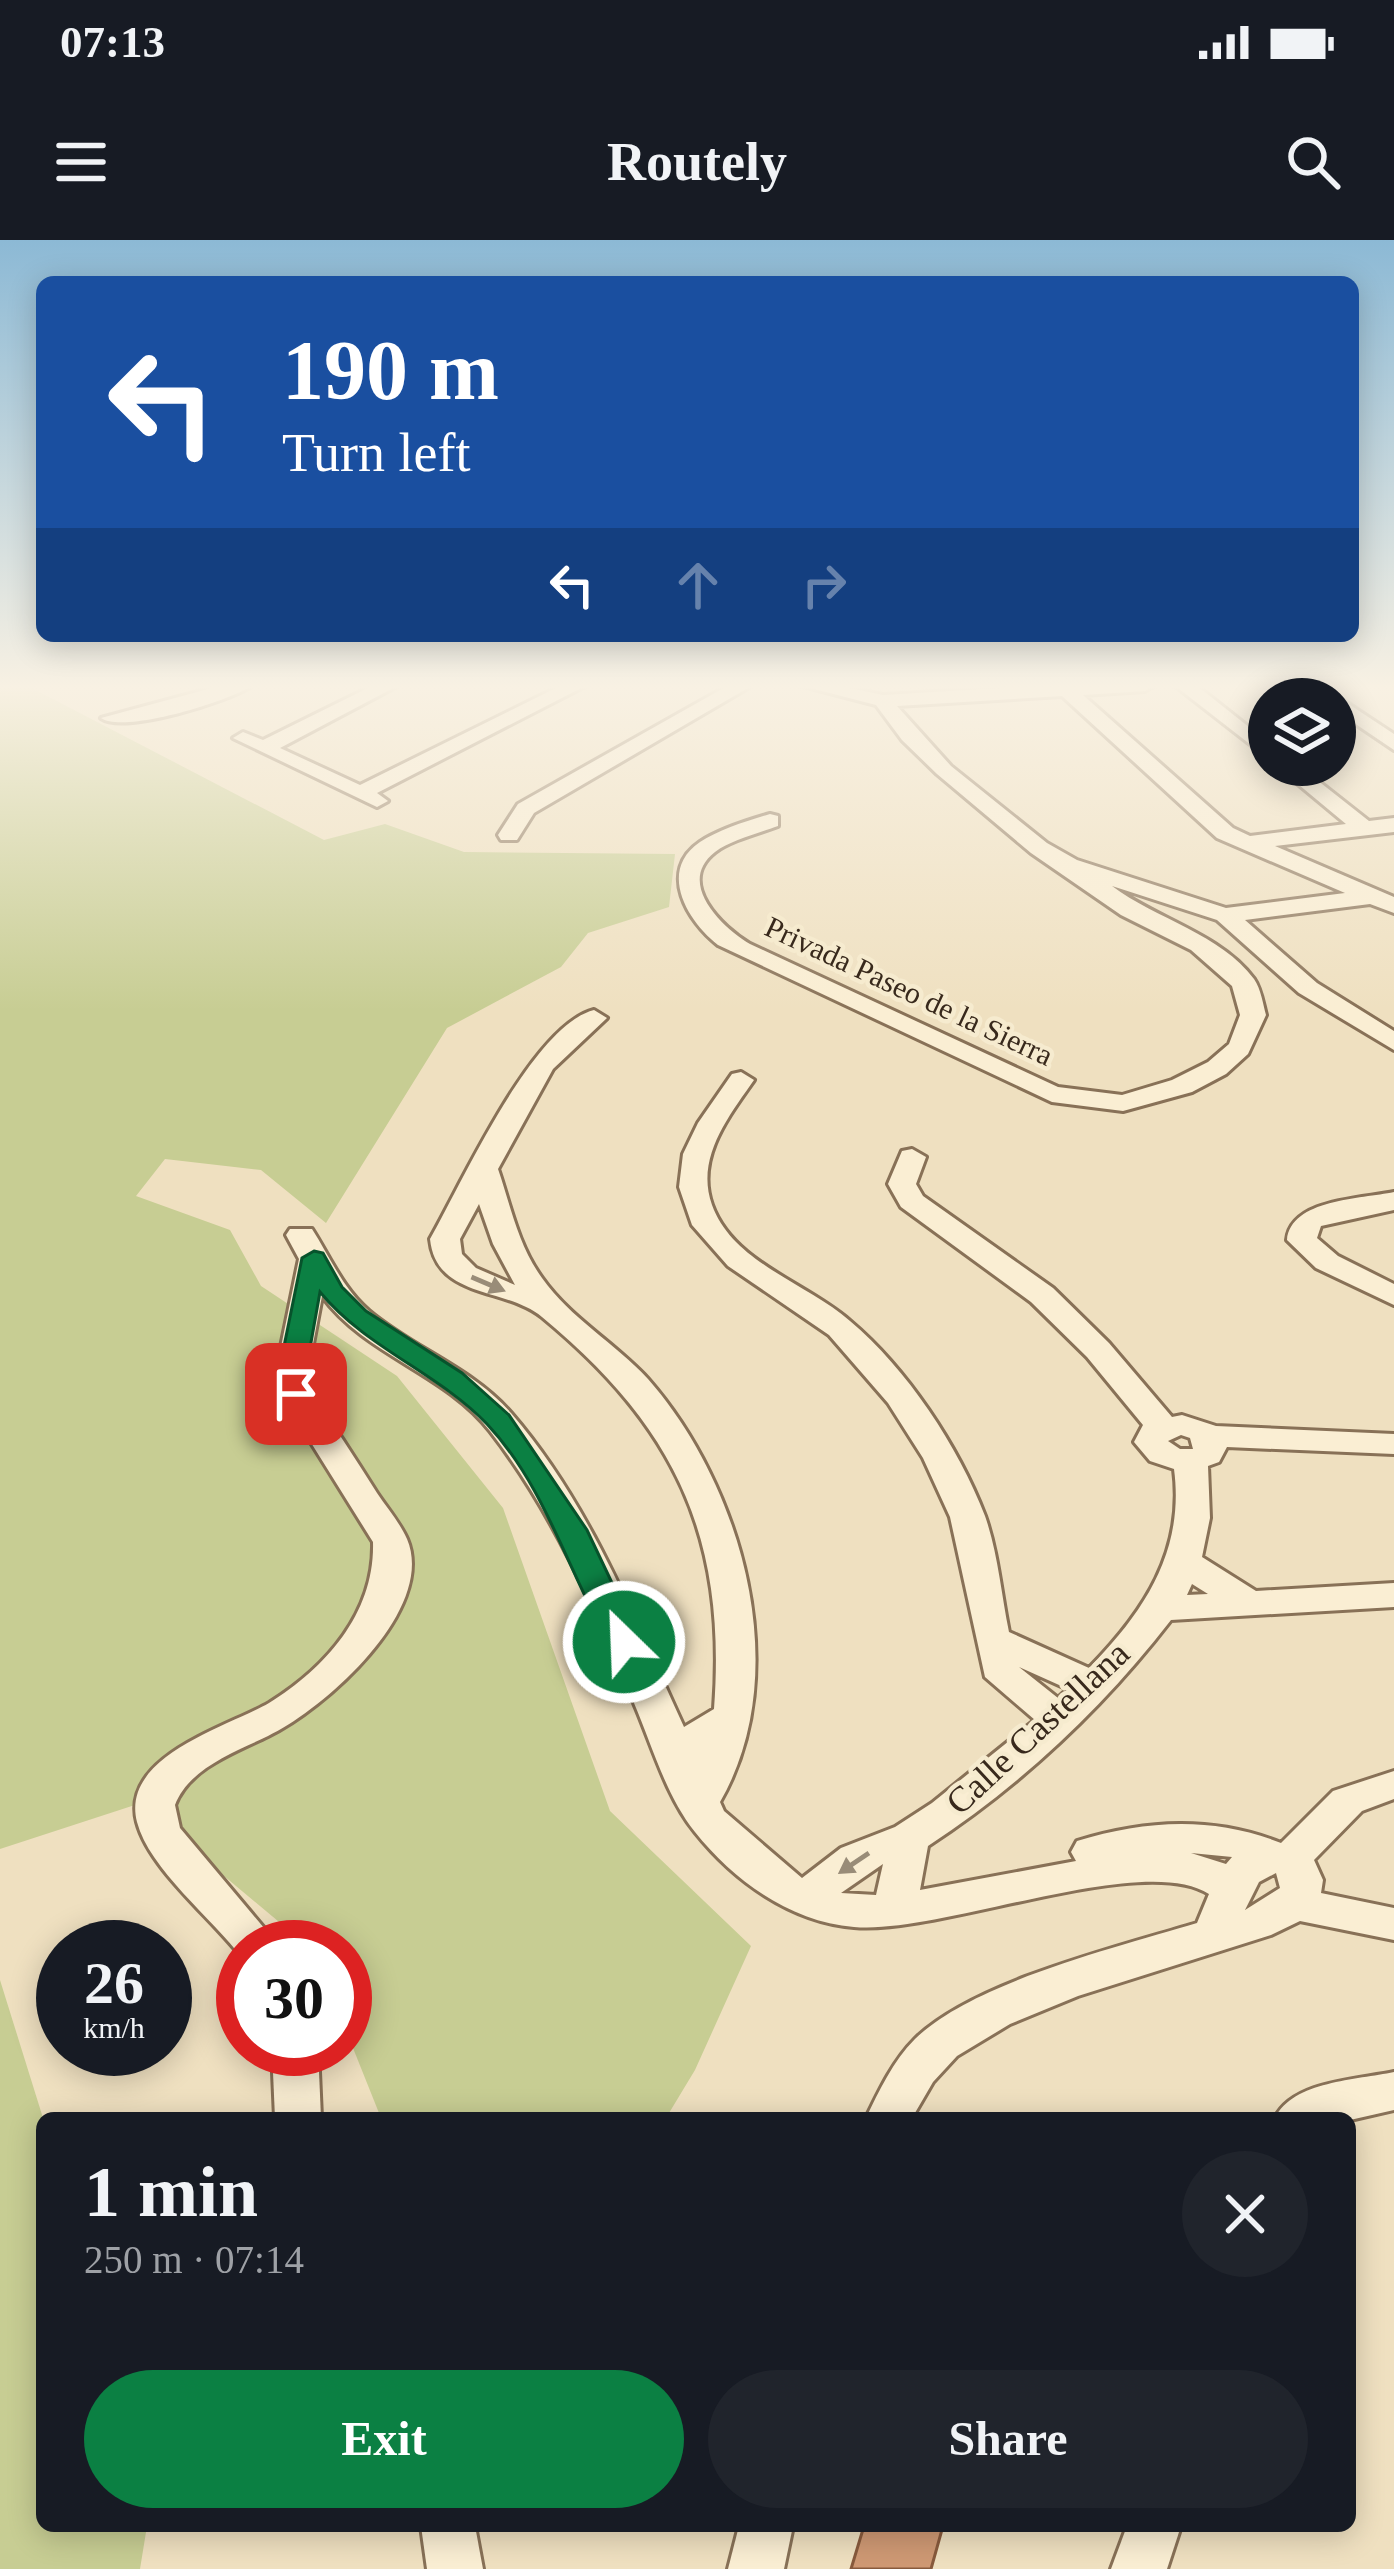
<!DOCTYPE html>
<html lang="en">
<head>
<meta charset="utf-8">
<style>
  body { margin:0; font-family:Georgia,serif; background:#20242c; color:#f1f3f6; height:100vh; display:flex; flex-direction:column; font-size:45px; white-space:nowrap }
  * { box-sizing:border-box; margin:0 }
  p { font-size:39px; color:#9ea1a6 }
  .icon { flex:none; width:66px; height:66px; fill:none; stroke:currentColor; stroke-width:2; stroke-linecap:round; stroke-linejoin:round }
  .map { position:relative; flex:1; overflow:hidden }
  .side { position:absolute; left:36px; top:1872px; width:1320px; height:420px; display:flex; flex-direction:column; background:#171b24; border-radius:18px; box-shadow:0 6px 30px #0003 }
  .side>* { flex:none }
  .guide { position:absolute; left:36px; top:36px; width:1323px; height:366px; border-radius:18px; box-shadow:0 6px 30px #0003; background:#1a4fa0; color:#fff; overflow:hidden }
  .buttons { position:absolute; left:1248px; top:438px; display:grid; gap:24px }
  .buttons a { display:grid; place-items:center; width:108px; height:108px; border-radius:50%; background:#171b24; box-shadow:0 6px 30px #0003; font-size:60px }
  .speed { position:absolute; left:36px; top:1680px; display:flex; gap:24px; font-size:60px; font-weight:700; text-align:center }
  .speed>* { display:grid; place-content:center; width:156px; height:156px; border-radius:50%; background:#171b24; box-shadow:0 6px 30px #0003; line-height:1 }
  .speed small { font-size:30px; font-weight:400 }
  .speed .limit { border:18px solid #d22; background:#fff; color:#111 }
  .pin { position:absolute; display:grid; place-items:center; width:102px; height:102px; color:#fff; margin:-51px; border-radius:24px; box-shadow:0 6px 18px #0006 }
  .me { position:absolute; width:132px; margin:-66px; rotate:336deg; stroke-linejoin:round; filter:drop-shadow(0 0 9px #0008) }
  .turn { display:flex; align-items:center; gap:42px; height:252px; padding:0 48px; font-size:54px }
  .turn .icon { width:156px; height:156px; stroke-width:2.5 }
  .turn b { display:block; font-size:84px; line-height:102px }
  .lanes { display:flex; align-items:center; height:114px; padding:0 48px; background:#0003; justify-content:center; gap:60px; direction:ltr }
  .lanes .off { opacity:.35 }
  .round { display:grid; place-items:center; flex:none; width:126px; height:126px; border-radius:63px; background:#20242c }
  .head { display:flex; align-items:center; justify-content:space-between; height:204px; padding:0 48px }
  h1 { font-size:72px; font-weight:700; line-height:90px }
  .button { display:flex; gap:24px; margin-top:auto; padding:24px 48px }
  .button a { flex:1; height:138px; border-radius:72px; background:#0b8043; color:#fff; font-size:48px; font-weight:700; line-height:138px; text-align:center }
  .button a+a { background:#20242c; color:#f1f3f6 }
  .status { display:flex; justify-content:space-between; align-items:center; height:84px; padding:0 60px; background:#171b24; direction:ltr }
  .status svg { height:33px; fill:currentColor }
  header { display:flex; justify-content:space-between; align-items:center; height:156px; padding:0 48px; background:#171b24; font-size:54px; font-weight:700 }
  .map>svg:first-child { display:block }
  .green { fill:#c7cd93 }
  .building { fill:#cf9974; stroke:#885a3c; stroke-width:3 }
  .lines { fill:none; stroke-linecap:round; stroke-linejoin:round }
  .minor-casing { stroke:#887157; stroke-width:6 }
  .minor { fill:#faeed3; fill-rule:evenodd }
  .oneway { fill:#998c78 }
  .route { fill:#0b8043; stroke:#07532c; stroke-width:3 }
  .labels { text-anchor:middle; stroke-width:9; stroke-linejoin:round; paint-order:stroke }
  .far-street-label { font-size:30px; fill:#38291c; stroke:#f6ebcf }
  .street-label { font-size:36px; fill:#38291c; stroke:#f6ebcf }
</style>
</head>
<body>
<div class="status"><b>07:13</b><svg viewBox="0 0 49 12"><path d="M0 12V9h3v3zM5 12V6h3v6zM10 12V3h3v9zM15 12V0h3v12zM26 1h20v11H26zM47 4h2v5h-2z"/></svg></div>
<header><svg class="icon" aria-label="menu" viewBox="0 0 24 24"><path d="M4 6h16M4 12h16M4 18h16"/></svg>Routely<svg class="icon" aria-label="search" viewBox="0 0 24 24"><circle cx="10" cy="10" r="6"/><path d="M15 15l6 6"/></svg></header>
<div class="map">
<svg width="1394" height="2329" viewBox="0 0 1394 2329">
  <rect width="100%" height="100%" fill="#efe0c0"/>
  <g class="green">
    <path d="M0,445H26L324,600L385,584L464,612L675,614L669,667L588,693L561,727L447,788L326,983L261,930L165,919L136,956L230,990L261,1046L397,1136L503,1268L610,1571L751,1706L695,1830L666,1878H381L345,1788V1707H309L138,1564L0,1609Z"/>
    <path d="M0,1740L43,1878L42,2286H147L140,2329H0Z"/>
  </g>
  <path class="building" d="M864,2286H943L931,2329H851Z"/>
  <g class="lines">
    <g class="minor-casing">
      <g id="minor">
        <path d="M223,445H253C230,461 124,494 101,478Z"/>
        <path d="M374,445H399L280,508L360,545L562,445H587L377,553L388,561L377,567L233,498L243,492L263,500Z"/>
        <path d="M729,445H753L534,573L517,600H501L498,595L518,564Z"/>
        <path d="M799,445H835L883,455L1053,445H1155L1145,451L1083,455L1233,588L1250,596L1346,584L1275,525H1298L1369,581L1394,578V592L1275,606L1394,657V673L1370,664L1245,680L1317,743L1394,791V810L1299,753L1217,680L1112,646C1156,679 1221,694 1254,739C1261,749 1263,764 1266,775L1248,814L1226,834L1192,852L1123,871L1052,862L718,705C688,682 657,631 700,602C718,590 749,580 770,574L778,576V586C759,593 731,600 715,612C675,643 723,688 750,704L1058,847L1122,855L1172,840L1208,822L1229,804L1240,775L1232,746L1191,710L1121,675L1031,613L937,534L902,500L876,465ZM1062,456L1217,598L1345,653L1226,668L1077,620L1047,603L951,526L897,466Z"/>
        <path d="M1174,445H1196L1269,503V519Z"/>
        <path d="M1335,455L1394,494V510L1335,470V459H1327Z"/>
        <path d="M594,770L607,778L553,829L498,929C511,967 518,1005 542,1038C570,1078 615,1103 648,1139C742,1246 795,1432 720,1562L724,1571L802,1638L841,1608L895,1587L932,1563L1035,1480L985,1437L950,1277L923,1218L888,1163L829,1095L728,1026L692,985L679,947L683,914L698,883L732,834L741,832L754,840C729,876 695,918 712,965C733,1023 807,1043 850,1081C907,1129 958,1206 985,1276C998,1313 1001,1353 1009,1392L1089,1428C1144,1372 1185,1311 1174,1229L1150,1221L1134,1202L1143,1185L1087,1117L1031,1062L901,967L888,944L902,911L912,909L926,917L916,944L923,956L1053,1048L1109,1103L1172,1177L1182,1175L1216,1186L1394,1194V1214L1227,1207L1219,1222L1208,1226L1210,1278L1202,1317L1256,1351L1394,1343V1367L1171,1380C1103,1468 1021,1545 928,1606L920,1650L1076,1621L1071,1612L1077,1601C1146,1580 1213,1576 1281,1603L1333,1551L1394,1531V1559L1362,1571L1314,1620L1323,1640L1321,1653L1394,1668V1700L1300,1681L1271,1695L1078,1756L1010,1784L957,1816L933,1842L912,1878H866C879,1851 893,1821 915,1799C973,1742 1118,1707 1197,1683L1209,1654C1143,1611 940,1695 854,1687C791,1682 734,1641 695,1592C666,1556 652,1505 634,1463C594,1368 554,1273 490,1191C445,1133 366,1116 322,1056L307,1136L312,1153C334,1186 356,1220 377,1253C387,1268 400,1283 407,1299C437,1370 323,1470 268,1496C235,1512 189,1528 175,1565L180,1588L280,1707H243V1719C213,1679 149,1629 137,1582C120,1516 228,1487 269,1463C327,1427 375,1372 373,1302L280,1153L275,1136L299,1019L286,995L290,989H312C330,1017 343,1049 369,1071C414,1109 472,1128 511,1173C590,1264 634,1379 684,1487L714,1469C727,1295 674,1186 542,1077C506,1047 436,1059 430,999C462,943 532,786 594,770ZM479,964L493,1004L515,1045L476,1028L462,1014L460,999ZM1181,1195L1190,1198L1193,1209H1180L1168,1201ZM1192,1344L1208,1354L1187,1355ZM1019,1427L1068,1449L1058,1458ZM1191,1613L1232,1617L1226,1624ZM883,1624L876,1655L841,1653ZM1276,1633L1280,1648L1245,1670L1259,1642Z"/>
        <path d="M1394,952V970L1321,986L1317,998L1338,1016L1394,1044V1065L1316,1028L1287,1000C1291,959 1361,959 1394,952Z"/>
        <path d="M272,1809H318L321,1878H275Z"/>
        <path d="M1394,1832V1870L1350,1880L1275,1878C1293,1841 1357,1840 1394,1832Z"/>
        <path d="M421,2286H475L483,2329H427Z"/>
        <path d="M739,2286H793L784,2329H728Z"/>
        <path d="M1127,2286H1181L1167,2329H1111Z"/>
      </g>
    </g>
    <use href="#minor" class="minor"/>
  </g>
  <defs><path id="oneway-solid" d="M-6-.8H1V-3.2L6.5 0L1 3.2V.8H-6Z" transform="scale(3)"/></defs>
  <g class="oneway">
    <use href="#oneway-solid" transform="translate(488 1044) rotate(23)"/>
    <use href="#oneway-solid" transform="translate(854 1623) rotate(146)"/>
  </g>
  <linearGradient id="sky" x2="0" y2="1"><stop stop-color="#8cb9d5"/><stop offset="0.58" stop-color="#f8f1e3"/><stop offset="1" stop-color="#f8f1e3" stop-opacity="0"/></linearGradient>
  <rect width="1394" height="771" fill="url(#sky)"/>
  <path class="route" d="M314,1011L323,1013L342,1047L366,1071L462,1133L509,1175L587,1290L640,1402L635,1410H613C569,1336 547,1248 487,1184C437,1132 366,1108 320,1052L305,1136L309,1154L296,1162L286,1159L278,1136L302,1018Z"/>
  <g class="labels">
    <g class="far-street-label">
      <text transform="translate(909 751) rotate(25)" y="10">Privada Paseo de la Sierra</text>
    </g>
    <g class="street-label">
      <text transform="translate(1037 1487) rotate(-43)" y="13">Calle Castellana</text>
    </g>
  </g>
</svg>
<div class="buttons">
<a><svg class="icon" aria-label="layers" viewBox="0 0 24 24"><path d="M12 4l9 5-9 5-9-5zM3 14l9 5 9-5"/></svg></a>
</div>
<div class="speed"><div>26<small>km/h</small></div><div class="limit">30</div></div>
<div class="pin" style="left:296px;top:1154px;background:#d93025"><svg class="icon" aria-label="arrive" viewBox="0 0 24 24"><path d="M6 21V4h12l-3 4 3 4H6"/></svg></div>
<svg class="me" style="left:624px;top:1402px" viewBox="-20 -20 40 40"><circle r="17" fill="#0b8043" stroke="#fff" stroke-width="3"/><path d="M0-11L8 9 0 5-8 9z" fill="#fff"/></svg>
<div class="guide">
<div class="turn"><svg class="icon" aria-label="left" viewBox="0 0 24 24"><path d="M17 20v-9H6M10 6l-5 5 5 5"/></svg><div><b>190 m</b>Turn left</div></div>
<div class="lanes"><svg class="icon" aria-label="left" viewBox="0 0 24 24"><path d="M17 20v-9H6M10 6l-5 5 5 5"/></svg><svg class="icon off" aria-label="ahead" viewBox="0 0 24 24"><path d="M12 20V5M6 11l6-6 6 6"/></svg><svg class="icon off" aria-label="right" viewBox="0 0 24 24"><path d="M7 20v-9h11M14 6l5 5-5 5"/></svg></div>
</div>
<section class="side">
<div class="head"><div><h1>1 min</h1><p>250 m · 07:14</p></div><a class="round"><svg class="icon" aria-label="close" viewBox="0 0 24 24"><path d="M6 6l12 12M18 6L6 18"/></svg></a></div>
<div class="button"><a>Exit</a><a>Share</a></div>
</section>
</div>
</body>
</html>
